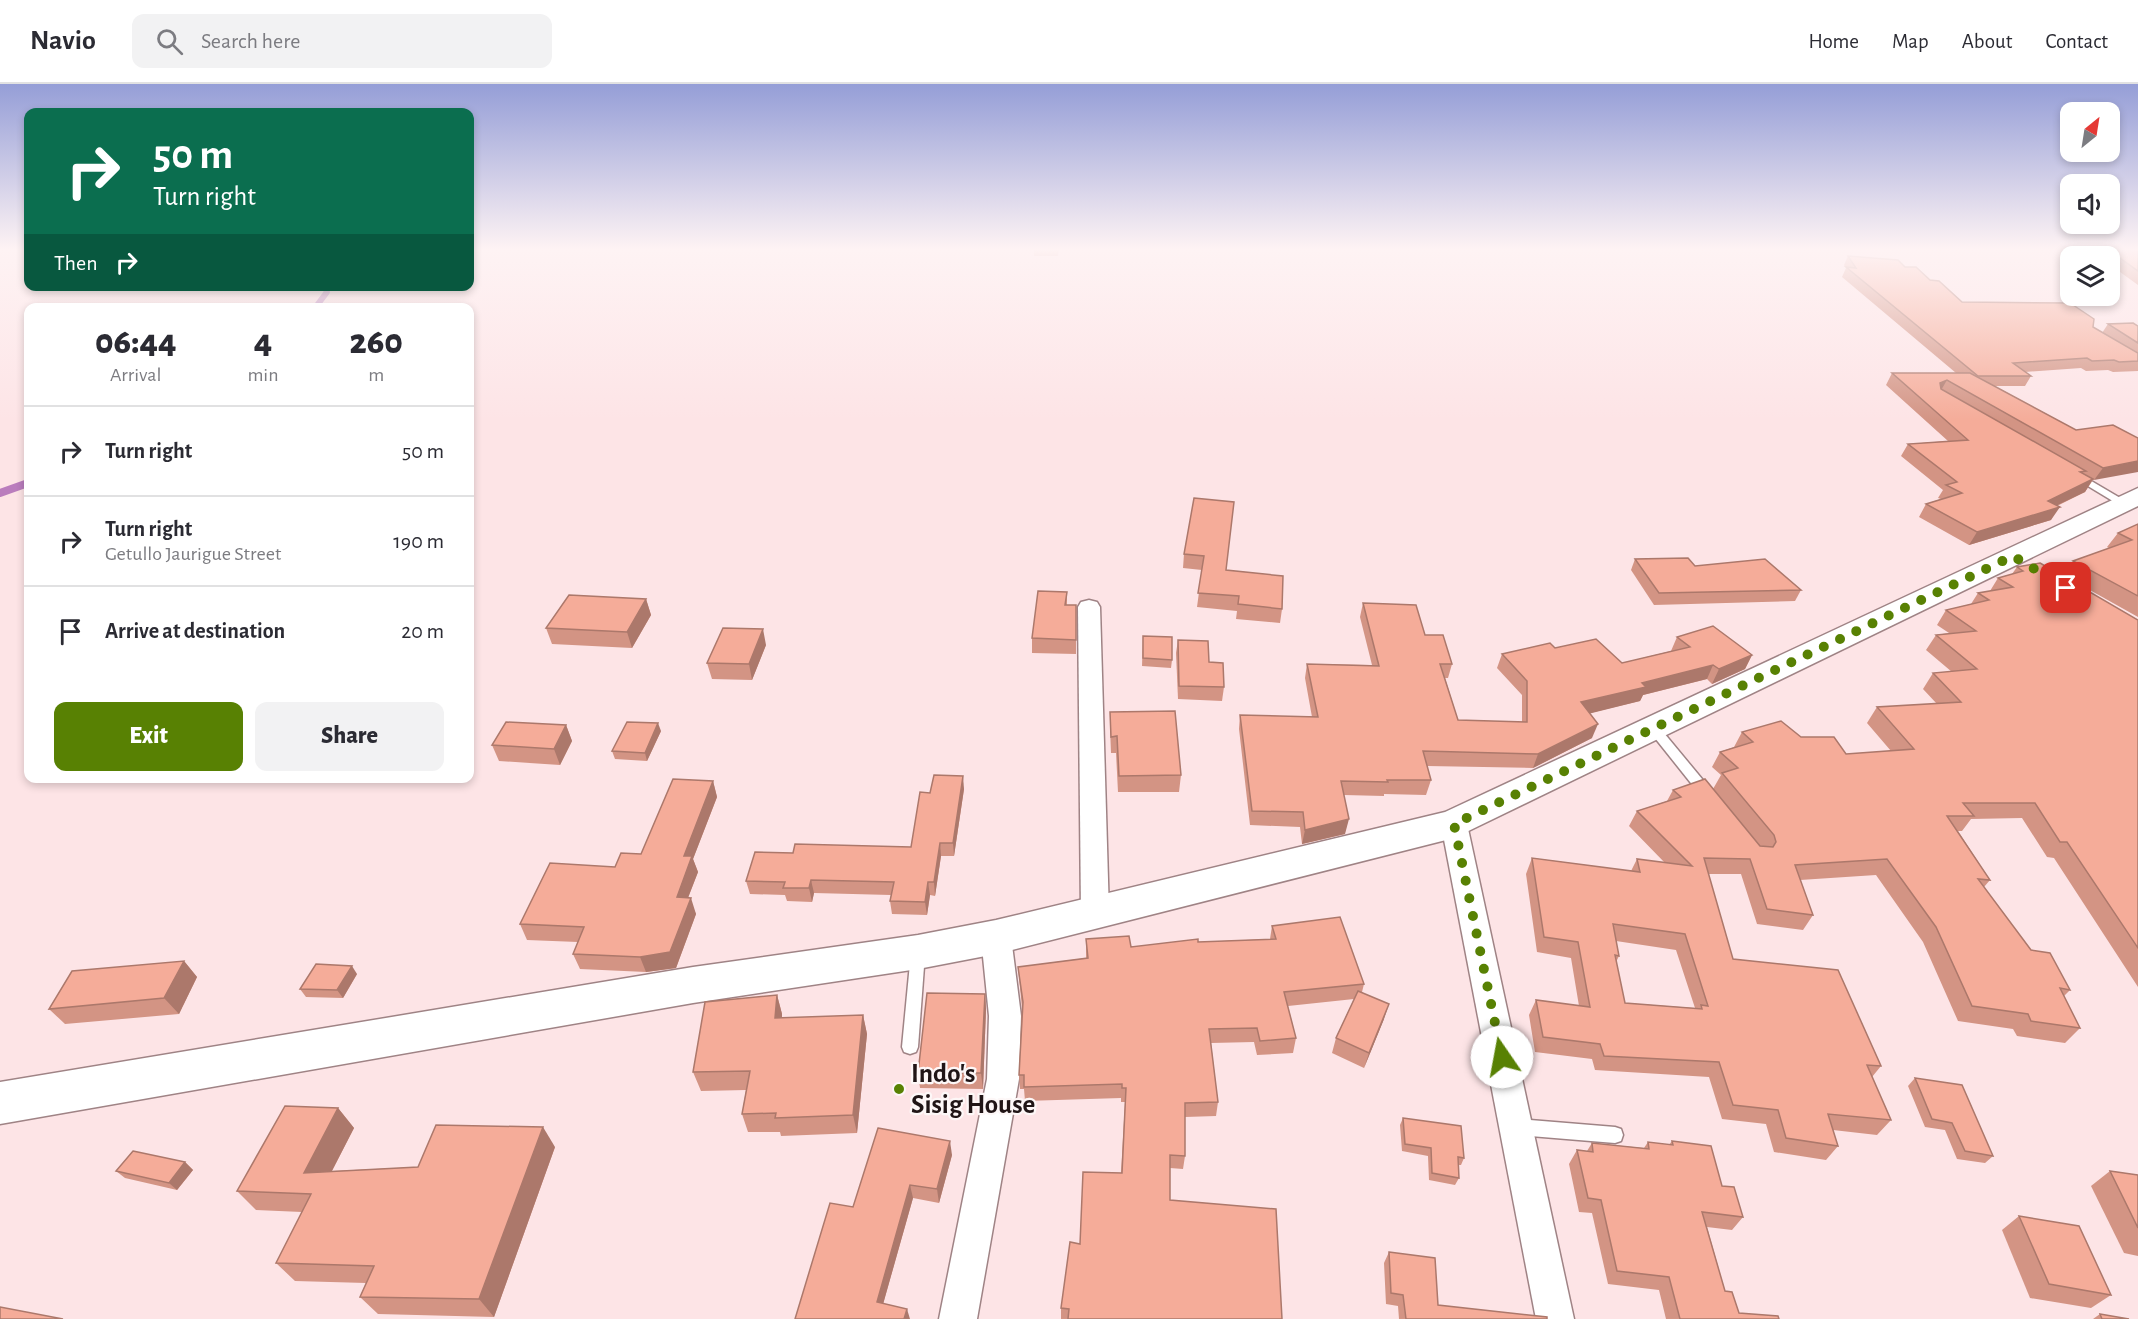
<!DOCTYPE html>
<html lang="en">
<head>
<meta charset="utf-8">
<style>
  body { margin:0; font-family:"Alegreya Sans",sans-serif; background:#f2f2f3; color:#2b2b33; height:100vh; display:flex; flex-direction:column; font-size:22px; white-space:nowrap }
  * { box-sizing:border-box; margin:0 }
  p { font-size:20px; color:#7c7c81 }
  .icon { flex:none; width:33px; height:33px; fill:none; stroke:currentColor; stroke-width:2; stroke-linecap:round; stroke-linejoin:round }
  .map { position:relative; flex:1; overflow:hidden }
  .sheet { position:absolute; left:24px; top:219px; width:450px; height:480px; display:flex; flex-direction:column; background:#fff; border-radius:12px; box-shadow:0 3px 9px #0003 }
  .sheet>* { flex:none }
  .hud { position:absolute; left:24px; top:24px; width:450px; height:183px; border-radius:12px; box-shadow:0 3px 9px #0003; background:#0b6e4f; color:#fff; overflow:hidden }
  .needle { width:39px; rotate:30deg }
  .buttons { position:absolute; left:2060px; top:18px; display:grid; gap:12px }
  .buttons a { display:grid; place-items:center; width:60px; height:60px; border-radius:12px; background:#fff; box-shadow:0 3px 9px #0003; font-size:30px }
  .pin { position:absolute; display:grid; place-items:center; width:51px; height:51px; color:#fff; margin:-26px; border-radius:12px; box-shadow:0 3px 9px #0006 }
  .me { position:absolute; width:66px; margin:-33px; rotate:348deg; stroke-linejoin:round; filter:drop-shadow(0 0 4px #0008) }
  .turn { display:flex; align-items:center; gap:21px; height:126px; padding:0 30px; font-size:27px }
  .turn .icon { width:78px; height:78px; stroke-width:2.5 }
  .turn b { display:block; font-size:42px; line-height:51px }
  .then { display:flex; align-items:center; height:57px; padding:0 30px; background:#0003; gap:12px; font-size:22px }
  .eta { display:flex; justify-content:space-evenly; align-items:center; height:102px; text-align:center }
  .eta b { font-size:36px; font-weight:800; line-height:42px }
  .action { display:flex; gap:12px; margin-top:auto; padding:12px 30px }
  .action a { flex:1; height:69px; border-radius:12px; background:#588103; color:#fff; font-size:24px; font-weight:800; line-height:69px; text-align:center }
  .action a+a { background:#f2f2f3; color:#2b2b33 }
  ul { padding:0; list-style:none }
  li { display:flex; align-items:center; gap:18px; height:90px; padding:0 30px; border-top:2px solid #e1e1e2 }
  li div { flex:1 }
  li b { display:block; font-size:22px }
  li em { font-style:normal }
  header { display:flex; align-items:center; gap:36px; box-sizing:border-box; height:84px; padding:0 30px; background:#fff; border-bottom:2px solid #e1e1e2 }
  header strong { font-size:28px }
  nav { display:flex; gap:33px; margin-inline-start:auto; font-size:21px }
  .search { width:420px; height:54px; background:#f2f2f3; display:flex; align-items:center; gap:15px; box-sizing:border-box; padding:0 21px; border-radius:12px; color:#7c7c81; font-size:22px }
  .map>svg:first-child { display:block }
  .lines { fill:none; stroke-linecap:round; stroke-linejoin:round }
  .stream-far1 { stroke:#ba7dbd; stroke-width:6 }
  .stream { stroke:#ba7dbd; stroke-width:8 }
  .lane-casing { stroke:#9f8385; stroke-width:3 }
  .street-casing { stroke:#9f8385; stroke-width:3 }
  .secondary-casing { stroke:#9f8385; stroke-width:3 }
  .lane { fill:#fff; fill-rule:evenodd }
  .street { fill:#fff; fill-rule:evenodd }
  .secondary { fill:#fff; fill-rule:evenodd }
  .wall { fill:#d39484; fill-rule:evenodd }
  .shaded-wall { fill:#ac786b }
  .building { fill:#f5ac99; stroke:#ac786b; stroke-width:1.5; fill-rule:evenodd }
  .route { stroke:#588103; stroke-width:10; stroke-dasharray:0 18 }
  .poi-dot { fill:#588103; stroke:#fdf7f7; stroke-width:2 }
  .labels { text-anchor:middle; stroke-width:4.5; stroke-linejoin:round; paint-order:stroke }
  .near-poi-label { font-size:27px; font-weight:bold; fill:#201516; stroke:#fdf7f7; text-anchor:start }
</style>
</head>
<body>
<header>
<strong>Navio</strong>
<div class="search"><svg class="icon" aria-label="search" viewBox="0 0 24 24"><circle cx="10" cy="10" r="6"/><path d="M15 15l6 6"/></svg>Search here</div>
<nav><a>Home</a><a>Map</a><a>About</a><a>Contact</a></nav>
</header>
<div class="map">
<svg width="2138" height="1235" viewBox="0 0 2138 1235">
  <rect width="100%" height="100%" fill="#fde4e6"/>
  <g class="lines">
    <path class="stream-far1" d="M315,224L327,208L324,202"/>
    <path class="stream" d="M0,409L28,399"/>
    <g class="lane-casing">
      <g id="lane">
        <path d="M2076,388L2127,418L2129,420L2127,422H2121L2073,393L2071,391Z"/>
        <path d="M1655,642L1659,643L1712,707L1714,710L1712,713H1702L1651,649L1649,646L1651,643Z"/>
        <path d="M918,863L923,865L925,869L918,963L916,968L910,970L904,968L902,963L911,869L913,865Z"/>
        <path d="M1518,1035L1615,1043L1621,1045L1623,1051L1621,1057L1615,1059L1518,1051L1512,1049L1510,1043L1512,1037Z"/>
      </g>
    </g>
    <g class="street-casing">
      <g id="street">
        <path d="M1089,516L1097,518L1100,523L1109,830L1105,838L1095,842L1085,838L1081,830L1078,523L1081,518Z"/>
        <path d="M1454,730L1463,733L1467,740L1574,1235H1536L1441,740L1445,733Z"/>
        <path d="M996,841L1006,845L1011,853L1021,932L1019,995L977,1235H939L987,995L989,932L981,853L986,845Z"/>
      </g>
    </g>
    <g class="secondary-casing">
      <path id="secondary" d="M2138,404V422L1454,754L996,870L918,885L693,919L0,1040V998L693,883L918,851L996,836L1445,728Z"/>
    </g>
    <use href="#lane" class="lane"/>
    <use href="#street" class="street"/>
    <use href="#secondary" class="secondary"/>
  </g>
  <g class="wall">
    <path d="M1034,164H1059L1058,172H1034Z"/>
    <path d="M2087,164H2138V201L2109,180V172H2099Z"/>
    <path d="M1848,172L1905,183L1930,196L1962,218L2093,243L2102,249L2108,240L2138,242V287L2113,288L2108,286L2086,287L2081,284L2025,288L2031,292L2025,302H1995L2076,346L2138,354L2094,396H2093L2085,408L2057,422L2051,436L1969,461L1919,433L1926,420L1941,415L1938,414L1943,406L1901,372L1908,360L1948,357L1886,301L1892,289H1956L1842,193L1846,184L1844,181Z"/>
    <path d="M1194,414L1226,486L1282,525L1280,539L1236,535L1237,527L1197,523L1202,486L1183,484L1184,470Z"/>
    <path d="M2138,440V533L2063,491L2073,477L2109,464L2107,463L2118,449Z"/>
    <path d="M1635,475L1695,482L1801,506L1795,517L1654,521L1631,486Z"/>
    <path d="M2017,483L2138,536V903L2054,774L2047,773L2022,734L1971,735L1962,747H1958L1990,796L1984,803L2031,866L2070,906L2064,912L2080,944L2065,959L2017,952L2013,945L1958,937L1923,858L1876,791L1800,796L1813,831L1803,846L1757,840L1741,790H1708L1733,875L1881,982L1872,993L1891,1036L1877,1051L1833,1046L1838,1062L1826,1076L1774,1068L1766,1040L1722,1035L1709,993L1595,986L1592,975L1535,968L1529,931L1536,916L1579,922L1571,874L1537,868L1526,790L1532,774L1631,787L1637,775L1665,779L1629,742L1637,727L1667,717L1673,706L1713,705L1721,691L1712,683L1720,668L1734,663L1742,648L1801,653L1846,670L1891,667L1867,639L1877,623L1937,620L1923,605L1933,589L1952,588L1926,566L1936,551L1949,549L1937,541L1946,526L1971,520L1978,509L1990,507L1998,494L2012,490ZM1616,857L1676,866L1695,924L1625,919L1616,878L1619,872Z"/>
    <path d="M1067,508V521L1076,556V570L1032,569V554Z"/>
    <path d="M646,515L651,531L632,564L552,560L546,544Z"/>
    <path d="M1363,519L1425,551L1452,580L1448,594H1445L1458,636L1522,638V611L1497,584L1502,570L1555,564L1622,579L1671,567L1677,553L1752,571L1745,585L1712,600L1707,595L1643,611L1640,617L1590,629L1592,654L1533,684L1427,682L1431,696L1426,711L1384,710V712L1344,711L1345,750L1302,760L1300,743L1250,741L1239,645L1240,631L1312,633L1305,594L1307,580L1372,581L1360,533Z"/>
    <path d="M1143,552L1172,576L1171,584L1142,582Z"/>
    <path d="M1178,556L1209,578L1224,603L1222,617L1178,615L1176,569Z"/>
    <path d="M766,561L752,596L712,595L707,579Z"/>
    <path d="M1110,628L1181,691L1179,708H1118L1116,669H1111L1110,644Z"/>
    <path d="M566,641L572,657L560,681L499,677L492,661Z"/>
    <path d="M661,647L647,677L615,675L612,667Z"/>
    <path d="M713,697L717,713L693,775L698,788L688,814L696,830L676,884L646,888L580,885L573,870L578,858L527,856L520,840L615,783L641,770Z"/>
    <path d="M964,705L954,772H941L935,812L930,811L927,831L892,830L890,817L891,811L814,809L812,818L787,817L785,811L750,810L746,797L793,769L911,763L930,709Z"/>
    <path d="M1272,842L1364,900L1362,908L1384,935L1364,984L1332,969L1336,954L1354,915L1288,922L1296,954L1293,969L1257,971L1254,958L1211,959L1218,1018L1216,1032L1185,1033V1072L1183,1085L1170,1084V1116L1282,1235H1061V1224L1080,1160L1121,1089L1125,1018H1121V1014L1025,1017L1024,1005H1020L1019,991L1022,924L1018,883L1086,874V855L1131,863L1198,858L1270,855Z"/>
    <path d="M184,877L197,893L179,930L65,940L49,925Z"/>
    <path d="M357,890L343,914L306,913L300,905Z"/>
    <path d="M985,910L986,925L983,1005L920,1004L918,989Z"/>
    <path d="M777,911L782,930V934L863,931L867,950L857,1049L781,1052L780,1048H748L742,1030L746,1006L701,1007L693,988Z"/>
    <path d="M1915,994L1993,1072L1985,1079L1957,1075L1945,1046L1925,1043L1908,1002Z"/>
    <path d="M338,1024L354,1044L332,1087L418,1083L555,1063L494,1233L378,1230L360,1213L366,1199L295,1197L276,1179L302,1128L256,1126L237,1107Z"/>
    <path d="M1403,1034L1464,1074L1461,1081H1458L1459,1094L1455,1101L1429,1096L1428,1072L1402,1067L1400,1041Z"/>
    <path d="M1672,1057L1722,1102L1743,1133L1732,1146L1707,1143L1725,1207L1739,1229L1779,1235H1666L1659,1206L1608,1200L1592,1129L1579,1128L1569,1080L1577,1066L1587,1067L1592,1059L1644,1064L1648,1058L1669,1061Z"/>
    <path d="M952,1071L939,1119L913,1114L883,1220L795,1235L853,1123Z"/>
    <path d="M185,1078L193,1086L177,1106L125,1094L116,1087Z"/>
    <path d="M2110,1087L2138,1091V1172L2124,1169L2091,1102Z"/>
    <path d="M2019,1132L2111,1211L2091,1224L2030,1214L2002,1146Z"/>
    <path d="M1389,1168L1438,1221L1547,1235H1399L1398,1222L1386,1220L1384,1179Z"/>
    <path d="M2100,1230L2129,1235H2093Z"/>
  </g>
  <g class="shaded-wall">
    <path d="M1947,296L1940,308V299Z"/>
    <path d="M2138,377V388L2094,396L2103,384Z"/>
    <path d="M2093,395L2085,408L2043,428L2060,423L2051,436L1969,461L1977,448L2048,417Z"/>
    <path d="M646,515L651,531L632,564L627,548Z"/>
    <path d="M763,545L766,561L752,596L749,580Z"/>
    <path d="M1752,571L1745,585L1712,600L1719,585Z"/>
    <path d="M1713,581L1707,595L1643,611L1640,617L1576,633L1581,618L1642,599Z"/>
    <path d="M658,639L661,647L647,677L645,669Z"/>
    <path d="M1598,640L1592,654L1533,684L1538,670Z"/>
    <path d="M566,641L572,657L560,681L554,665Z"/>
    <path d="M963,692L964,705L954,772L953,759Z"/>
    <path d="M713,697L717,713L693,775L698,788L682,829L677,813L684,772Z"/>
    <path d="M1349,735L1345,750L1302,760L1305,746Z"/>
    <path d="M940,759L941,772L935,812L934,798Z"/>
    <path d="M811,796L814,809L812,818L809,804Z"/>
    <path d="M928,798L930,811L927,831L925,818Z"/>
    <path d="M691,814L696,830L676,884L646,888L640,873Z"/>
    <path d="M184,877L197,893L179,930L164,914Z"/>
    <path d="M352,882L357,890L343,914L337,906Z"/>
    <path d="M985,910L986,925L983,1005L981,989Z"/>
    <path d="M777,911L782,930L781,952L775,934Z"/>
    <path d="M1389,920L1384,935L1364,984L1369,969Z"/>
    <path d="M863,931L867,950L857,1049L853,1031Z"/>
    <path d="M338,1024L354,1044L321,1108L304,1089Z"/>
    <path d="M543,1043L555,1063L494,1233L479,1215Z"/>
    <path d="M950,1057L952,1071L939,1119L937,1105Z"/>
    <path d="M185,1078L193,1086L177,1106L169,1099Z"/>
    <path d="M910,1101L913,1114L880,1231L877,1218Z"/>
    <path d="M907,1225L910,1235H904Z"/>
  </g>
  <g class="building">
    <path d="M2106,164H2138V187Z"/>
    <path d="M1848,172L1898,176L1905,183H1916L1930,196L1939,197L1962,218L2070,219L2094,235L2093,243L2138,269V277L2119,278L2114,276L2092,277L2087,274L2013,279L2031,292H1978L1846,183L1856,184Z"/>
    <path d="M2133,239L2138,242V259L2108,240Z"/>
    <path d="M1892,289H1970L2076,346L2113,341L2138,354V377L2103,384L1947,296L1940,299L1941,305L2086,387L2080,388L2093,395L2048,417L2060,423L1977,448L1926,420L1962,409L1946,401L1957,398L1908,360L1968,356Z"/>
    <path d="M1194,414L1234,418L1226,486L1283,492L1282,525L1238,520L1239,512L1198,509L1204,472L1184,470Z"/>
    <path d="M2138,440V512L2073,477L2132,456L2118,449Z"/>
    <path d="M1688,474L1695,482L1765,475L1801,506L1659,509L1635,475Z"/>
    <path d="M2040,479L2138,536V864L2067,758H2060L2035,719H1963L1974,732H1947L1990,796L1978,795L2031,866L2050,869L2070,906L2060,904L2080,944L2031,937L2028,930L1972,922L1936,843L1887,775L1795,781L1813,831L1767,825L1750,775L1704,774L1733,875L1838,886L1881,982L1867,981L1891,1036L1828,1030L1838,1062L1786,1054L1778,1026L1733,1021L1719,978L1604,972L1600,960L1543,953L1536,916L1590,923L1578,858L1544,853L1532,774L1640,788L1637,775L1692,782L1637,727L1681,713L1673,706L1705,695L1760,762L1773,763L1776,758L1774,751L1722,689L1738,684L1720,668L1753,658L1742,648L1781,637L1801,653H1834L1846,670L1914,665L1877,623L1961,618L1933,589L1977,585L1936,551L1976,547L1946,526L1989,516L1978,509L2013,503L1998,494L2023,487L2017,483ZM1613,840L1685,850L1708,922L1701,921L1702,925L1625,919L1615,871L1619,872Z"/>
    <path d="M1038,507L1067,508L1065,521H1076V556L1032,554Z"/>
    <path d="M569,511L646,515L627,548L546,544Z"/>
    <path d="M1363,519L1416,521L1425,551H1443L1452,580H1440L1458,636L1527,638V597L1502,570L1550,559L1555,564L1596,555L1622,579L1690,563L1677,553L1713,542L1752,571L1719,585L1713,581L1642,599L1646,603L1581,618L1598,640L1538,670L1423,667L1431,696H1387L1388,698L1341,697L1349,735L1305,746L1303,728L1252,727L1240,631L1318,633L1307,580L1379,582Z"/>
    <path d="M723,544L763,545L749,580L707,579Z"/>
    <path d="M1143,552L1172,553V576L1143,574Z"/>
    <path d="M1178,556L1208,557L1209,578L1223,579L1224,603L1179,602Z"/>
    <path d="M1175,627L1181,691L1119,692L1117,652L1111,653L1110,628Z"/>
    <path d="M506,638L566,641L554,665L492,661Z"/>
    <path d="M627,638L658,639L645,669L612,667Z"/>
    <path d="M934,691L963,692L953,759H940L934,798H928L925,818L890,817L894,798L811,796L809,804H783L785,798L746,797L755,768L793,769L795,760L911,763L920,708L930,709Z"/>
    <path d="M673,695L713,697L684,772H692L677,813L691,814L670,868L640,873L573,870L584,843L520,840L550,779L615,783L621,769L641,770Z"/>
    <path d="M1340,833L1364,900L1284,908L1296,954L1260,957L1257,944L1209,945L1218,1018L1185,1019V1072L1170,1071V1116L1276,1125L1282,1235H1068L1069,1225L1061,1224L1070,1158L1080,1160L1083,1088L1122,1089L1126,1004H1122V1000L1024,1003V991H1019L1023,918L1018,883L1088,874L1086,855L1129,852L1131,863L1198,855V858L1276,855L1272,842Z"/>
    <path d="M184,877L164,914L49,925L72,887Z"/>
    <path d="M316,880L352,882L337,906L300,905Z"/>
    <path d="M1358,907L1389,920L1369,969L1336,954Z"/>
    <path d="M927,909L985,910L981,989H918Z"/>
    <path d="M777,911L775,934L863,931L853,1031L775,1034L776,1029L742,1030L750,987L693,988L705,918Z"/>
    <path d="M1915,994L1962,1001L1993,1072L1965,1067L1952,1039L1932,1035Z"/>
    <path d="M285,1022L338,1024L304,1089L418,1083L436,1041L543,1043L479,1215L360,1213L374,1182L276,1179L311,1110L237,1107Z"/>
    <path d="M1403,1034L1461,1042L1464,1074L1458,1073L1459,1094L1432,1089L1431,1064L1405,1060Z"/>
    <path d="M878,1044L950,1057L937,1105L910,1101L877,1218L907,1225L904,1235H795L830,1119L853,1123Z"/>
    <path d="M1672,1057L1711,1062L1722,1102L1734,1103L1743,1133L1702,1128L1725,1207L1732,1208L1739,1229L1778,1232L1779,1235H1680L1669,1193L1617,1187L1601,1116L1588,1114L1577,1066L1593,1068L1592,1059L1649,1065L1648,1058L1673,1061Z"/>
    <path d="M133,1067L185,1078L169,1099L116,1087Z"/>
    <path d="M2110,1087L2138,1091V1144Z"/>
    <path d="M2019,1132L2079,1142L2111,1211L2049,1200Z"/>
    <path d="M1389,1168L1435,1174L1438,1221L1547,1233V1235H1406L1403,1211L1391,1209Z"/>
    <path d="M0,1223L63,1235H0Z"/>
    <path d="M2100,1230L2129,1235H2102Z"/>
  </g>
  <linearGradient id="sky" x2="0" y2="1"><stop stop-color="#959ed7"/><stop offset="0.49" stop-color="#fef3f4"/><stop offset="1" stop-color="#fef3f4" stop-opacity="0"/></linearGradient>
  <rect width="2138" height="337" fill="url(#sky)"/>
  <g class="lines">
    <path class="route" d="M1502,973L1454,740L2013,472L2066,504"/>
  </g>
  <circle class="poi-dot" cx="899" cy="1005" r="6"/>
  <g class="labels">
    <g class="near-poi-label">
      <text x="911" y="998">Indo's<tspan x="911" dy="31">Sisig House</tspan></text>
    </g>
  </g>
</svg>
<div class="buttons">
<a><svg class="needle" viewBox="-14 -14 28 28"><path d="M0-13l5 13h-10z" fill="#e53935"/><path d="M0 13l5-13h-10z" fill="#7c7c81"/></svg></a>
<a><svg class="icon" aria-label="sound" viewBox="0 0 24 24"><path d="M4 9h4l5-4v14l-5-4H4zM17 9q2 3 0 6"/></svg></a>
<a><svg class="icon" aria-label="layers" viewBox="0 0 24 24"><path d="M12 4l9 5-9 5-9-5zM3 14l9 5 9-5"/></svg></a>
</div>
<div class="pin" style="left:2066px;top:504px;background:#d93025"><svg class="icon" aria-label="arrive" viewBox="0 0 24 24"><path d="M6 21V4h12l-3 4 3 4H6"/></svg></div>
<svg class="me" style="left:1502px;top:973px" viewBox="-20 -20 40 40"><circle r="19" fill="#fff"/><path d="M0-13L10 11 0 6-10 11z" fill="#588103"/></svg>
<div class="hud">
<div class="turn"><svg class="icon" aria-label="right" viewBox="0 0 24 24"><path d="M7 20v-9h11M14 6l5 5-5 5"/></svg><div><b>50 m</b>Turn right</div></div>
<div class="then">Then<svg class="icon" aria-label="right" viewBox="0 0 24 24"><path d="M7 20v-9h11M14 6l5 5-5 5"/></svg></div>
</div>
<section class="sheet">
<div class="eta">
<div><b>06:44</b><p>Arrival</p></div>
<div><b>4</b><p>min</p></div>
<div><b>260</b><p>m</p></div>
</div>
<ul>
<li><svg class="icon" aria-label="right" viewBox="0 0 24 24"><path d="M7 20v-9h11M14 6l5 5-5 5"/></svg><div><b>Turn right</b></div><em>50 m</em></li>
<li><svg class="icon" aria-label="right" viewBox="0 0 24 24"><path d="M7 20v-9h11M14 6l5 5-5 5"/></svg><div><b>Turn right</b><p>Getullo Jaurigue Street</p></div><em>190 m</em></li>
<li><svg class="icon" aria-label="arrive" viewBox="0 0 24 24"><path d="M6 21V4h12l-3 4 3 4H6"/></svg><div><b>Arrive at destination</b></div><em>20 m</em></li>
</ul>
<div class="action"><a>Exit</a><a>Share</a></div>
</section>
</div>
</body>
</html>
